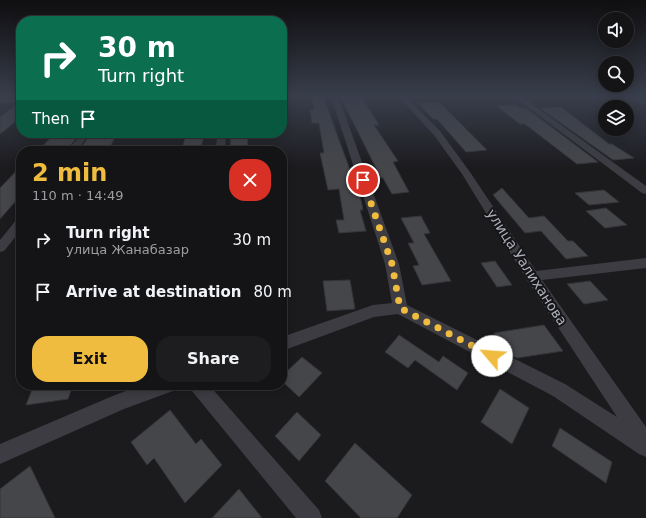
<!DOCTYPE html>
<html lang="en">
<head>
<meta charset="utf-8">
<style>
  body { margin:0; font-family:"DejaVu Sans",sans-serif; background:#1d1d1f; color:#f1f3f6; height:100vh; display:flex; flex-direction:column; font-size:15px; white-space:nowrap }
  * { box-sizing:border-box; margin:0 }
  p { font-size:13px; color:#9d9ea1 }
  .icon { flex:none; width:22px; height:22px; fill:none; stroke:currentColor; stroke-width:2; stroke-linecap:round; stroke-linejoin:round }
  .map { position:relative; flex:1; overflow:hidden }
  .details { position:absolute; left:16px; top:146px; width:271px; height:244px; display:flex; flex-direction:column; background:#141416; border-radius:16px; box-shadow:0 2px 10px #0003,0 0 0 1px #333335 }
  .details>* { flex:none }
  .hud { position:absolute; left:16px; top:16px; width:271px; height:122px; border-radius:16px; box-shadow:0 2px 10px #0003,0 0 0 1px #333335; background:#0b6e4f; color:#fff; overflow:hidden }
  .buttons { position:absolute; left:598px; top:12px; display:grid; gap:8px }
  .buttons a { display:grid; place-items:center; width:36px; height:36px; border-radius:50%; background:#141416; box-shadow:0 2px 10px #0003,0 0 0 1px #333335; font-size:20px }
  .pin { position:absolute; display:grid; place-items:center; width:34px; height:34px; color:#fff; margin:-17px; border:2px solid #fff; border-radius:50%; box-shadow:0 1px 4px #0007 }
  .me { position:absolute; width:44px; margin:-22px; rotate:297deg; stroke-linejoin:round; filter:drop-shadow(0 0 3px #0008) }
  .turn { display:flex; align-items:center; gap:14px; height:84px; padding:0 16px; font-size:18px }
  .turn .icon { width:52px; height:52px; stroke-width:2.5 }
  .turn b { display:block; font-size:28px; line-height:34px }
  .then { display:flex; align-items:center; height:38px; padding:0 16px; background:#0003; gap:8px; font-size:15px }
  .round { display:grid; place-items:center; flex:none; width:42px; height:42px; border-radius:16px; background:#1d1d1f }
  .summary { display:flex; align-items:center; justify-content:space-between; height:68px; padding:0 16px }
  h1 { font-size:24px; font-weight:700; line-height:30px; color:#efbc40 }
  .button { display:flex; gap:8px; margin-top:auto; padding:8px 16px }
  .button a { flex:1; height:46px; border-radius:16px; background:#efbc40; color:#111; font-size:16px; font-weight:700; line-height:46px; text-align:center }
  .button a+a { background:#1d1d1f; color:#f1f3f6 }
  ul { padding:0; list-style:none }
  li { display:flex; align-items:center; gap:12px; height:52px; padding:0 16px }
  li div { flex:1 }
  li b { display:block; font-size:15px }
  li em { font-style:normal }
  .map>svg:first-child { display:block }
  .building { fill:#45464a; stroke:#353539 }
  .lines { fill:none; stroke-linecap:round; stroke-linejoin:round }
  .minor { fill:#3c3c42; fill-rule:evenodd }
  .route { stroke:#efbc40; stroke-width:7; stroke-dasharray:0 12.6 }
  .labels { text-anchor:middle; stroke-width:4; stroke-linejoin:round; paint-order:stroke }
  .street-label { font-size:14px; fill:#adb1bc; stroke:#161518 }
</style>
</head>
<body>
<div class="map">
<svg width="646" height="518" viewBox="0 0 646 518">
  <rect width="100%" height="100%" fill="#1b1a1d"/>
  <g class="building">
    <path d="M312,96H323L361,200L363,210H360L366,231L339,233L336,220H344L339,189L328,190L320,153H324L319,123H312L310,110L314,109Z"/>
    <path d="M340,96H361L379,125H374L398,161L393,162L409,192L392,194L383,178H381Z"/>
    <path d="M439,102L487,150L466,152L437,119H433L418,103Z"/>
    <path d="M17,104H21V121H16L0,134V117Z"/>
    <path d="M516,105L520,108H526L598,162L577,164L525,124H520L497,106Z"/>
    <path d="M561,107L609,144H612L634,158L613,160L540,108Z"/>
    <path d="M55,133H80L66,151H38Z"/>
    <path d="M91,133H117L108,151H79Z"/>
    <path d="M231,134H247L248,151H230Z"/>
    <path d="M204,135L200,151H181L186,136Z"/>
    <path d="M21,166V195L0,219V188Z"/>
    <path d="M502,188L529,218L544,216L568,241H573L588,256L566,259L541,231L525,233L493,195Z"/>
    <path d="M604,190L619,202L589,205L575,193Z"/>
    <path d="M606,208L627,225L605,228L586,211Z"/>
    <path d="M421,216L430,233L424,234L451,281L422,285L413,266L419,265L408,243H414L401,218Z"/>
    <path d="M495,261L512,285L497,287L481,263Z"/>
    <path d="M350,280L355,309L327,311L323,281Z"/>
    <path d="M590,281L608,300L584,304L567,284Z"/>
    <path d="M544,325L563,351L517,358L505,353L494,333Z"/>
    <path d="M399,335L439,362L443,356L468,373L457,390L415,360L408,368L385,352Z"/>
    <path d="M302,357L322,373L299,397L282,381V376Z"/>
    <path d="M34,385H73L68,399L26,405Z"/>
    <path d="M500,389L529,408L512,444L481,422Z"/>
    <path d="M170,410L196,444L201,439L222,465L185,503L154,458L147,465L131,442Z"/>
    <path d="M297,412L321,435L299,461L275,436Z"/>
    <path d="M560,428L612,462L606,483L552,446Z"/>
    <path d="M355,443L412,495L397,518H361L325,481Z"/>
    <path d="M30,466L55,518H0V489Z"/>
    <path d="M239,489L262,518H212Z"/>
  </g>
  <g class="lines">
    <g class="minor">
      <path d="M331,96H338L399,264L407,305L565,384L617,417L527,280L462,174L434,135L398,96H405L440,131L470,172L536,271L646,258V268L542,280L646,427V457L639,454L553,396L398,314L374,317L282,351V337L373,305L392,303L385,264Z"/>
      <path d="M513,96H521L646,186V194L642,193Z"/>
      <path d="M627,96H637L646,100V105Z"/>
      <path d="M21,98V102L0,103V99Z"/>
      <path d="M82,133H90L77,151H67Z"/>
      <path d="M218,133H226L225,151H215Z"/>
      <path d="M21,218V230L4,251L0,252V240L17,219Z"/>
      <path d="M142,385H176L173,391L124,409L0,464V444L115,395Z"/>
      <path d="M189,385H209L319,510L322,518H296L192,391Z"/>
    </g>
  </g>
  <linearGradient id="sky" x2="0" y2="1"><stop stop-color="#0f0e10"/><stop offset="0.57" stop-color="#393e4c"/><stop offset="1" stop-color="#393e4c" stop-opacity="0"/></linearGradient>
  <rect width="646" height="169" fill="url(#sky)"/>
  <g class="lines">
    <path class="route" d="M363,180L392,264L400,308L492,356"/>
  </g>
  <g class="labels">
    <g class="street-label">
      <text transform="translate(527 267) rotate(57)" y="5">улица Уалиханова</text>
    </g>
  </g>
</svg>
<div class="buttons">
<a><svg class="icon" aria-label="sound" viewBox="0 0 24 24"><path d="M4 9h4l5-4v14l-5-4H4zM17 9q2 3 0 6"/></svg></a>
<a><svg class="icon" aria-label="search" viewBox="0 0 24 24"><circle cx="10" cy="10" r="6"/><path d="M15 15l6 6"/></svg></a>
<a><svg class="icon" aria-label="layers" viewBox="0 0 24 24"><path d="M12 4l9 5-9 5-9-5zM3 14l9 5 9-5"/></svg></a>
</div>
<div class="pin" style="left:363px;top:180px;background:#d93025"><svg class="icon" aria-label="arrive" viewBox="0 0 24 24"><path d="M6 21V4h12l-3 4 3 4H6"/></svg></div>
<svg class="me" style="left:492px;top:356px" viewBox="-20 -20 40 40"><circle r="19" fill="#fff"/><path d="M0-13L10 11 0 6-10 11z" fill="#efbc40"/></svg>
<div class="hud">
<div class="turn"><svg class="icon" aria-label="right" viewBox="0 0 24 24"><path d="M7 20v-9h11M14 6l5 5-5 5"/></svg><div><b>30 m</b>Turn right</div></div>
<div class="then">Then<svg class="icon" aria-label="arrive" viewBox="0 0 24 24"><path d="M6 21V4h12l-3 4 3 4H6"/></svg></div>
</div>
<section class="details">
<div class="summary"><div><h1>2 min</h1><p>110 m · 14:49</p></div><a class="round" style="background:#d93025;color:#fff"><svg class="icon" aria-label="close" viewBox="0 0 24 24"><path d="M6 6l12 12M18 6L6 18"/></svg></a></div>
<ul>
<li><svg class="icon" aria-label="right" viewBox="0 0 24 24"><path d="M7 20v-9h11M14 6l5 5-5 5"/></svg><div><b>Turn right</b><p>улица Жанабазар</p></div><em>30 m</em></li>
<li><svg class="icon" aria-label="arrive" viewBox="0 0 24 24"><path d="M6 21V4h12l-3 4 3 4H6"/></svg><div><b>Arrive at destination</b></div><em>80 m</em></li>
</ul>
<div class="button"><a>Exit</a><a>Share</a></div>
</section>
</div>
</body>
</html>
